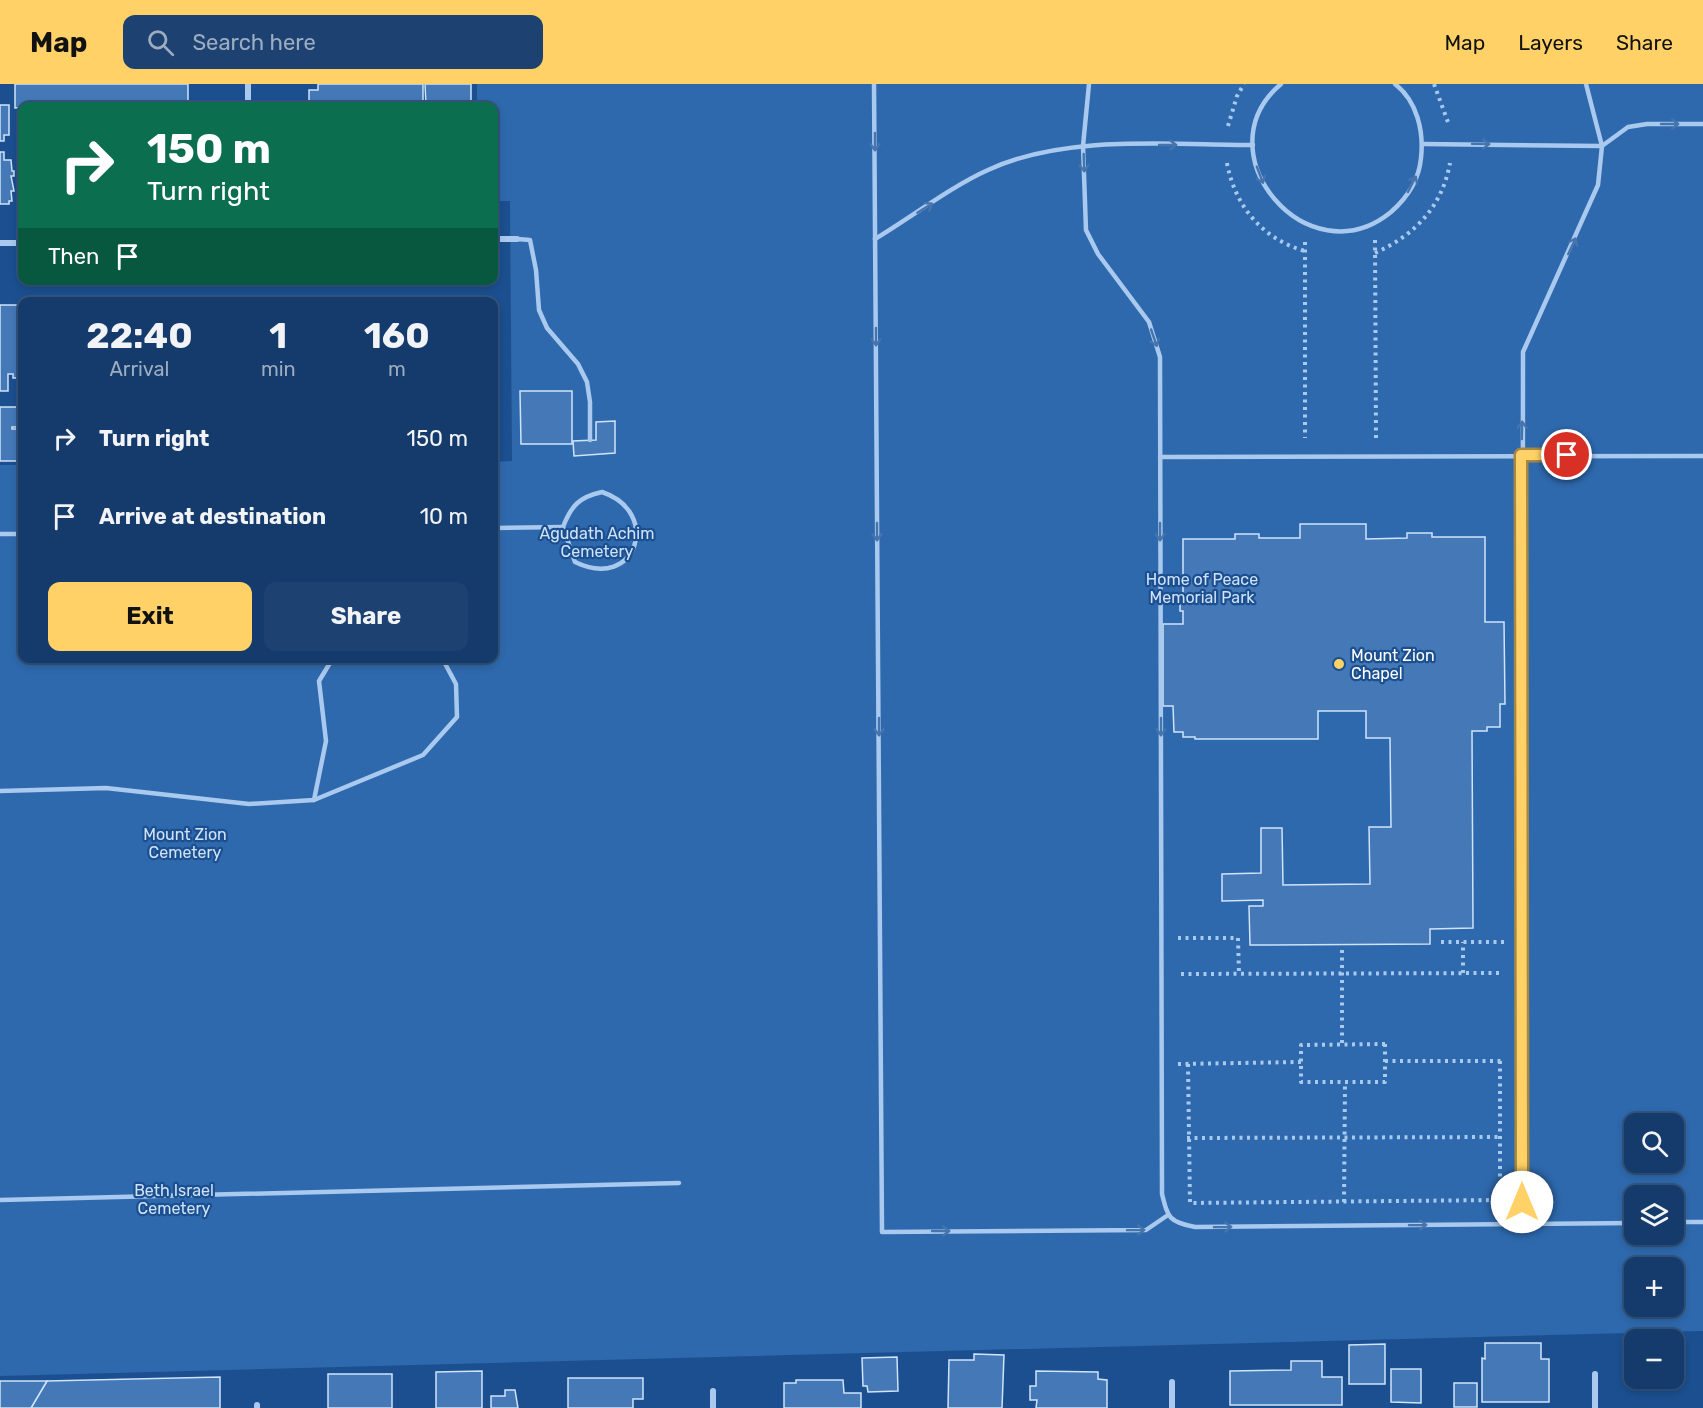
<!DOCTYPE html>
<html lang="en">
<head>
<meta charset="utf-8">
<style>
  body { margin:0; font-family:Rubik,sans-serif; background:#1d4271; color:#f1f3f6; height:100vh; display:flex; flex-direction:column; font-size:22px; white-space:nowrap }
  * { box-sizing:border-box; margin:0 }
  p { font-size:20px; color:#9dadc1 }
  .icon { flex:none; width:33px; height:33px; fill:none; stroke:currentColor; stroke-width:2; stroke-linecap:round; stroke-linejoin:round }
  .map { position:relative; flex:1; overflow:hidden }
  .drawer { position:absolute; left:18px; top:213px; width:480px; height:366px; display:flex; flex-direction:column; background:#143b6b; border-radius:12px; box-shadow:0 3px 9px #0003,0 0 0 2px #33557e }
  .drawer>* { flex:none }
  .hud { position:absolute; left:18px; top:18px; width:480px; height:183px; border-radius:12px; box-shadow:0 3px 9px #0003,0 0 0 2px #33557e; background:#0b6e4f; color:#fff; overflow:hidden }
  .controls { position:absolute; left:1624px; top:1029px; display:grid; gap:12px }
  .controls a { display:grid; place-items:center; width:60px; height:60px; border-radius:12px; background:#143b6b; box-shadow:0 3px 9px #0003,0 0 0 2px #33557e; font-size:30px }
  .pin { position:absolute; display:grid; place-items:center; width:51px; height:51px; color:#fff; margin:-26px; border:3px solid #fff; border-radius:50%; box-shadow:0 2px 6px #0007 }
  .me { position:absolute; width:66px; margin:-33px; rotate:0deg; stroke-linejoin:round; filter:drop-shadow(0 0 4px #0008) }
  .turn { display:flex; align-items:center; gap:21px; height:126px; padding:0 30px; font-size:27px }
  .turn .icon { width:78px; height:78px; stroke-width:2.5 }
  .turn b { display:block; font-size:42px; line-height:51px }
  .then { display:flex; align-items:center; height:57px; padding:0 30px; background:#0003; gap:12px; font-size:22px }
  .eta { display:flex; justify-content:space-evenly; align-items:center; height:102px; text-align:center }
  .eta b { font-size:36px; font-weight:700; line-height:42px }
  .button { display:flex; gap:12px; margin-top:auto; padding:12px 30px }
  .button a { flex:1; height:69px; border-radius:12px; background:#ffd166; color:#111; font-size:24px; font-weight:700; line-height:69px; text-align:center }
  .button a+a { background:#1d4271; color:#f1f3f6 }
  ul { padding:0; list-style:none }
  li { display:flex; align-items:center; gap:18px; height:78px; padding:0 30px }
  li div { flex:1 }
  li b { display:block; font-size:22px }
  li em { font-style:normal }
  header { display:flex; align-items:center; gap:36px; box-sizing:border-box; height:84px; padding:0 30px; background:#ffd166; color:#111 }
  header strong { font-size:28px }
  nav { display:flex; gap:33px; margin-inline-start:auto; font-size:21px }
  .search { width:420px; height:54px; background:#1d4271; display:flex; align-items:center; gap:15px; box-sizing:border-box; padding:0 21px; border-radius:12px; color:#9dadc1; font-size:22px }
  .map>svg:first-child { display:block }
  .green { fill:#2e69ad; fill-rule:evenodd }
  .building { fill:#4478b7; stroke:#cfe3fa; stroke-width:1.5 }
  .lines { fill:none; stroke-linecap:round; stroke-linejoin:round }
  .path { stroke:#a9c9ee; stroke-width:4; stroke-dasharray:3 4.5; stroke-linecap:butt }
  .lane { stroke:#a9c9ee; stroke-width:4.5 }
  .street { stroke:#a9c9ee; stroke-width:6 }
  .oneway { stroke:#4674ac }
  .route-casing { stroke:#a68842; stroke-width:15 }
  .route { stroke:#ffd166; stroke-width:10 }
  .poi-dot { fill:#ffd166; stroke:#1b4f8f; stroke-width:2 }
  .labels { text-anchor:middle; stroke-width:4.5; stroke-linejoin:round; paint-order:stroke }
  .park-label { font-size:16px; fill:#cfe3fa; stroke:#1b4f8f }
  .poi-label { font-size:16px; fill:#fff; stroke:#1b4f8f; text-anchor:start }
</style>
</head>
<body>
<header>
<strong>Map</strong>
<div class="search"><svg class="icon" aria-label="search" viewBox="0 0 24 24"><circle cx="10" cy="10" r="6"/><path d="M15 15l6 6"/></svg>Search here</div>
<nav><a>Map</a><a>Layers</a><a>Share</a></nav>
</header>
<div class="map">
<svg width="1703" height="1324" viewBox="0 0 1703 1324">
  <rect width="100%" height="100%" fill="#1b4f8f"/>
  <path class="green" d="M477,0H1703V1247L0,1292V381H22V574H494V378L512,377L510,117H494V22H477ZM1635,1040H1674V1078H1635ZM1635,1112H1674V1150H1635ZM1635,1184H1674V1222H1635Z"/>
  <g class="building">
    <path d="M15,0H188V22H58V20H51V22L15,24Z"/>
    <path d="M318,0H423V21L309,22V6H318Z"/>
    <path d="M425,0H471V20L426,22Z"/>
    <path d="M0,21H9V51H4V57H0Z"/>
    <path d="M0,68H4V76H11L12,87H14V92H11L14,107H11L12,117H9V120H0Z"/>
    <path d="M436,214V218H415V215Z"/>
    <path d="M198,215V218H153V216Z"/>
    <path d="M303,215V218H276V216Z"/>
    <path d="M475,215H494L495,246L494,218H475Z"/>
    <rect x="331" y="216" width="42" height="2"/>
    <path d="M0,221H19L21,294H13V290H8V307H0Z"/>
    <path d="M520,307H572V360H521Z"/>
    <path d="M0,323H22L21,343H12V345H22V360H18L17,373L20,376L17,377H0Z"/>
    <path d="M615,337V369L574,372L573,357L596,356V338Z"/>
    <path d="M1300,440H1366V455L1407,454V449H1432V453H1485V538H1504L1505,620H1500V643H1487V647H1472L1473,844L1430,845V860L1250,861L1249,822H1263V816L1222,817V790L1261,789V744H1282L1283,801L1370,800L1369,743H1391L1390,654H1366V627H1318V655H1195V653H1183V648H1174L1173,622H1163V540H1183V527H1180V509H1183V455H1235V450H1259V454H1300Z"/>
    <path d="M1684,1253L1685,1291H1674V1256L1653,1254Z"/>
    <path d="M1485,1259H1541V1275H1549V1318H1482V1274L1485,1275Z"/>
    <path d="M1385,1260V1300H1349V1261Z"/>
    <path d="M974,1270L1004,1271L1002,1324H948L949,1276H974Z"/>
    <path d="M897,1273L898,1307L868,1308L867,1302H863L862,1274Z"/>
    <path d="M1291,1277H1322V1293H1342V1321H1230V1287L1291,1286Z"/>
    <path d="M1391,1285H1421V1319L1391,1318Z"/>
    <path d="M482,1287V1324H436V1288Z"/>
    <path d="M1036,1287L1098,1288V1295L1107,1296V1324H1036L1037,1316H1030V1302H1036Z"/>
    <rect x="328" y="1290" width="64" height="34"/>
    <path d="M220,1293V1324H31L47,1297Z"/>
    <path d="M568,1294H643V1315H633V1324H568Z"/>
    <path d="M796,1296H843L844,1309H861V1324H784V1299H796Z"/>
    <path d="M0,1297H47L31,1324H0Z"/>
    <rect x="1454" y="1299" width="23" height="24"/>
    <path d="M505,1306H515L518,1324H491V1312H505Z"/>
  </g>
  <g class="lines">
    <g class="path">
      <path d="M1434,0L1449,41"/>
      <path d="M1228,42L1237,12L1244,0"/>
      <path d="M1227,79C1235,122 1262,155 1305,167"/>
      <path d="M1375,156L1376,356"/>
      <path d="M1305,158V354"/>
      <path d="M1375,169C1415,151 1442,123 1450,79"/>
      <path d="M1178,854H1238L1239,889"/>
      <path d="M1441,858H1504"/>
      <path d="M1342,866V961"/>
      <path d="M1463,889V858"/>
      <path d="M1181,890L1503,889"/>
      <path d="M1385,960V998H1301V961Z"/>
      <path d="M1385,977H1501"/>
      <path d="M1178,980L1301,978"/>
      <path d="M1188,980L1190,1119L1500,1116V977"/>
      <path d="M1187,1054L1501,1053"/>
      <path d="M1344,1118L1345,998"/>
    </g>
    <g class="lane">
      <path d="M874,0L882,1148L1146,1146L1168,1131"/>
      <path d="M1089,0L1083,62L1086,146L1098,170L1149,238L1160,273L1162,1110C1168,1134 1169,1138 1195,1143L1635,1139"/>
      <path d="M1281,0C1200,68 1308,196 1391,128C1407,114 1419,96 1421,74C1424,47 1417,17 1395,0"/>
      <path d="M1423,60L1602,62L1628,43L1647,40H1703"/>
      <path d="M517,155L530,156L536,186L539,226L547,244L578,280L587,298L590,318V356"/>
      <path d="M875,155C910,134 952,102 988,86C1065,50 1169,61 1253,61"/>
      <path d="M1160,373L1703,372"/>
      <path d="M602,408C662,428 637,508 575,478L563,443C571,422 579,413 602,408Z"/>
      <path d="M494,444L563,443"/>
      <path d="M0,450H22"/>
      <path d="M0,707L106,704L249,720L314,716L423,671L457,633L456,600L442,574"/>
      <path d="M314,716L326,657L319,597L333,574"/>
      <path d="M0,1116L679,1099"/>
      <path d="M1674,1138H1703"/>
      <path d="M1522,1140L1523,268L1598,101L1602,62L1586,0"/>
    </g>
    <g class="street">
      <path d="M248,0V22"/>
      <path d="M494,155H517"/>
      <path d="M0,159H22"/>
      <path d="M1595,1290V1324"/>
      <path d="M1172,1298V1324"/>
      <path d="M713,1307V1324"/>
      <path d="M257,1321V1324"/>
    </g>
  </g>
  <defs><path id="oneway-shaft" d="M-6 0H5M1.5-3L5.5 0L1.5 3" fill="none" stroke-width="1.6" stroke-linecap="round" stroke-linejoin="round" transform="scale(1.5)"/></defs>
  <g class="oneway">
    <use href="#oneway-shaft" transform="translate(1670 40)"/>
    <use href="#oneway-shaft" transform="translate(875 58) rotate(90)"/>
    <use href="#oneway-shaft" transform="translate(1481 60) rotate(1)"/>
    <use href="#oneway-shaft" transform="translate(1168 61)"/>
    <use href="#oneway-shaft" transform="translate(1084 79) rotate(88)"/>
    <use href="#oneway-shaft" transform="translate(1260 91) rotate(69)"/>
    <use href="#oneway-shaft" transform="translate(1412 100) rotate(-63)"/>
    <use href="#oneway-shaft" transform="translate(925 124) rotate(-32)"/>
    <use href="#oneway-shaft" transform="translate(1572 162) rotate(-65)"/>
    <use href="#oneway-shaft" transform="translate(876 253) rotate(90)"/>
    <use href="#oneway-shaft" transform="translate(1154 254) rotate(71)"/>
    <use href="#oneway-shaft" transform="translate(1522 346) rotate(-89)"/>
    <use href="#oneway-shaft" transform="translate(877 448) rotate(90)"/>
    <use href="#oneway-shaft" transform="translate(1160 448) rotate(90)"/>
    <use href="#oneway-shaft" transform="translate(879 643) rotate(90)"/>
    <use href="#oneway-shaft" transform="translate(1161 643) rotate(90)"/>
    <use href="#oneway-shaft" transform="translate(1418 1141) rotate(-1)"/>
    <use href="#oneway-shaft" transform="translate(1223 1143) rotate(-1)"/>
    <use href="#oneway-shaft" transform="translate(1136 1146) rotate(-1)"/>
    <use href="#oneway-shaft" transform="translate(941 1147)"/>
  </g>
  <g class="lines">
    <g class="route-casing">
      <path id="route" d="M1522,1118L1521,371H1567"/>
    </g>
    <use href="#route" class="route"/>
  </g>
  <circle class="poi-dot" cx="1339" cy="580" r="6"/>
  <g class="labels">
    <g class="park-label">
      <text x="597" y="455">Agudath Achim<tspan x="597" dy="18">Cemetery</tspan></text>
      <text x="1202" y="501">Home of Peace<tspan x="1202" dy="18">Memorial Park</tspan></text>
      <text x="185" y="756">Mount Zion<tspan x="185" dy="18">Cemetery</tspan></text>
      <text x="174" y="1112">Beth Israel<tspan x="174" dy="18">Cemetery</tspan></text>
    </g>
    <g class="poi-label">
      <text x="1351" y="577">Mount Zion<tspan x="1351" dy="18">Chapel</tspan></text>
    </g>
  </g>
</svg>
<div class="controls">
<a><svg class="icon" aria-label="search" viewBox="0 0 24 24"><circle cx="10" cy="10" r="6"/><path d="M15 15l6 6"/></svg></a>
<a><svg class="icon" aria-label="layers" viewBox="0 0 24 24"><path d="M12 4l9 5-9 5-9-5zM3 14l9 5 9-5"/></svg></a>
<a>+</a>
<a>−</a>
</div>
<div class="pin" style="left:1567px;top:371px;background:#d93025"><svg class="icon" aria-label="arrive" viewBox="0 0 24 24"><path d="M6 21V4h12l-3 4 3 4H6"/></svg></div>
<svg class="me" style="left:1522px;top:1118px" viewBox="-20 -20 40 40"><circle r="19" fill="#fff"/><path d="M0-13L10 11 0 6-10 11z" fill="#ffd166"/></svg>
<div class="hud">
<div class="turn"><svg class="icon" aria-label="right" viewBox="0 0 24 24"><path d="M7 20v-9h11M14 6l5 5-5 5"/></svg><div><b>150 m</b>Turn right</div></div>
<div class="then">Then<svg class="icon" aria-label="arrive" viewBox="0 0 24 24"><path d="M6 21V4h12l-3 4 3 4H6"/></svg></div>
</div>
<section class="drawer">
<div class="eta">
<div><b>22:40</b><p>Arrival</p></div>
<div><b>1</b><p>min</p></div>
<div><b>160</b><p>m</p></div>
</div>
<ul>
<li><svg class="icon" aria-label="right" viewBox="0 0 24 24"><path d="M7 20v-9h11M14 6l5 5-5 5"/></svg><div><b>Turn right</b></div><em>150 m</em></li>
<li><svg class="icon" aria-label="arrive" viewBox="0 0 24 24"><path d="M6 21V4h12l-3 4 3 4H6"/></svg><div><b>Arrive at destination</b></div><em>10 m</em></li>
</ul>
<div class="button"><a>Exit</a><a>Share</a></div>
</section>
</div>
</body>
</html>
